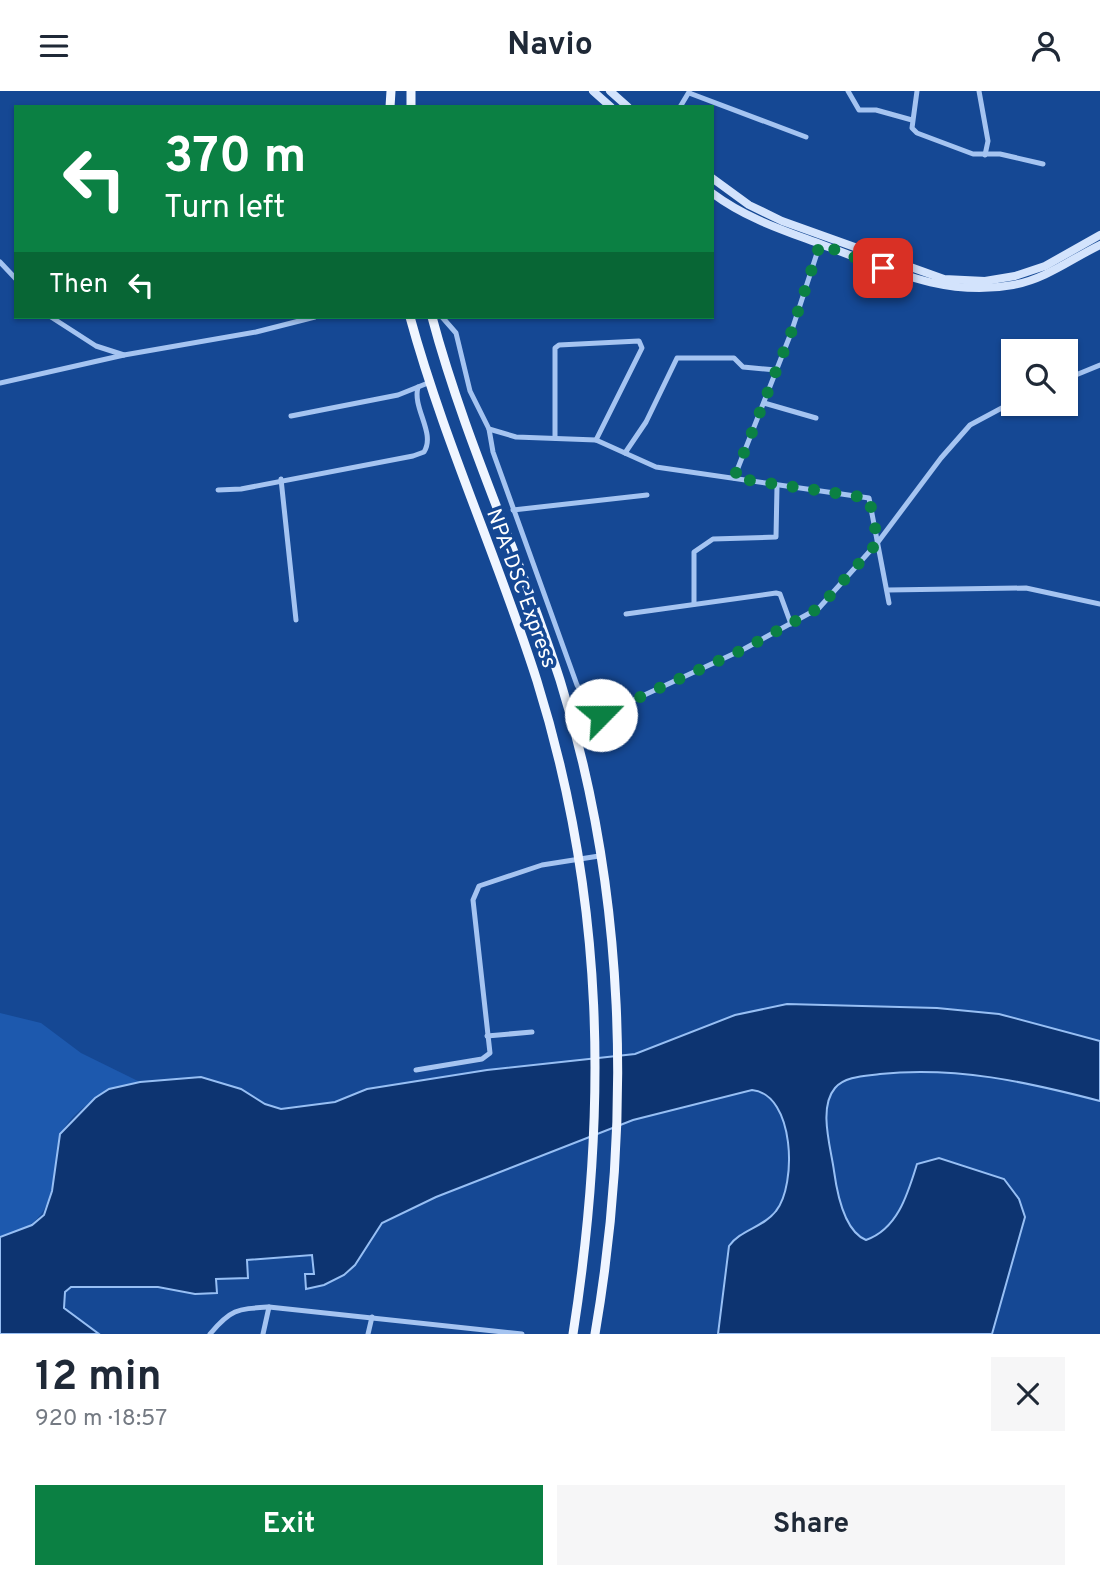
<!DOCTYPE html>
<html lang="en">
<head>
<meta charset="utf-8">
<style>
  body { margin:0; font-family:Overpass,sans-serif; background:#f6f6f7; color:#1f2937; height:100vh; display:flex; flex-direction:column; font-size:26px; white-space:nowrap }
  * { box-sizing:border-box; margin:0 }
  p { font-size:23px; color:#747a83 }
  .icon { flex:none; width:38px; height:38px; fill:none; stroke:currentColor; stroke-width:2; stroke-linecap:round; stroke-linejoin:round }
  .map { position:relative; height:1243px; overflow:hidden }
  .panel { display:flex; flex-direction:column; background:#fff; flex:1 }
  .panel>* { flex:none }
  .banner { position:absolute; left:14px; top:14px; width:700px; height:214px; border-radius:0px; box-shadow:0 2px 5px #0004; background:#0b8043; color:#fff; overflow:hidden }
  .buttons { position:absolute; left:1001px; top:248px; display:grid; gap:14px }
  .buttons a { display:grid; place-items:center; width:77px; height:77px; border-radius:0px; background:#fff; box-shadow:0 2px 5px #0004; font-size:35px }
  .pin { position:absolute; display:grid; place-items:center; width:60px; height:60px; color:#fff; margin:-30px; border-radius:14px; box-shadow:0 4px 10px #0006 }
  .me { position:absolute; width:77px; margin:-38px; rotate:67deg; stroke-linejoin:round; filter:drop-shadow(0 0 5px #0008) }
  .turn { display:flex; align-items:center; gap:24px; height:147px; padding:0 35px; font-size:32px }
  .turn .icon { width:91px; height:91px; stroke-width:2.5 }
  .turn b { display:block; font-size:49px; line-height:60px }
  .then { display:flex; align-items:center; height:66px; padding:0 35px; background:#0003; gap:14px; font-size:26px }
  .round { display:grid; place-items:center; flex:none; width:74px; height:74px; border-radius:0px; background:#f6f6f7 }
  .summary { display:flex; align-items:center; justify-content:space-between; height:119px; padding:0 35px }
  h1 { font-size:42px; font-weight:700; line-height:52px }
  .action { display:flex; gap:14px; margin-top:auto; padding:14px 35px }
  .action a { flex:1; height:80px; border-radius:0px; background:#0b8043; color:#fff; font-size:28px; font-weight:700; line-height:80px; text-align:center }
  .action a+a { background:#f6f6f7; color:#1f2937 }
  header { display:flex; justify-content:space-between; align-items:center; height:91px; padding:0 35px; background:#fff; font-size:32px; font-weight:700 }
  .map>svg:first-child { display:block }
  .green { fill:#1d59ae }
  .water { fill:#0d3471; stroke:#97bff4; stroke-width:2 }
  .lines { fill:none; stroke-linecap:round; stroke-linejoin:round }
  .street { stroke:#a5c4f1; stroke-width:5 }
  .secondary { stroke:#d3e3fc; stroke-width:8 }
  .primary { stroke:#eff5ff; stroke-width:9 }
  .route { stroke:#0b8043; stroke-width:12; stroke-dasharray:0 21.6 }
  .labels { text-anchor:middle; stroke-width:7; stroke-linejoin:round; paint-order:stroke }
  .street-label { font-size:21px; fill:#fff; stroke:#154894 }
</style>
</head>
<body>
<header><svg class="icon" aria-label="menu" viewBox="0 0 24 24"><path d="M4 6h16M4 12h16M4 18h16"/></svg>Navio<svg class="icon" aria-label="person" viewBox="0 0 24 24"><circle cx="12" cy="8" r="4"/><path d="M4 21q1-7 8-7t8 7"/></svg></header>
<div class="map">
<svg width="1100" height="1243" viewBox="0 0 1100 1243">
  <rect width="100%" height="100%" fill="#154894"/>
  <path class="green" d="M0,922L41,932L81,962L140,991C109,999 79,1012 61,1042C57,1048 58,1060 57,1068C51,1111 47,1135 0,1146Z"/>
  <path class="water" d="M787,913L937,917L999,923L1100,950V1010C1027,991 956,975 880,983C866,985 845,985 835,997C818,1017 831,1057 834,1080C837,1102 844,1140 866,1149C898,1138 908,1102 917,1073L939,1067L1004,1088L1019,1108L1025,1126L992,1243H718L729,1155C740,1139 764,1136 776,1120C797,1094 795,1003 752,999L633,1029L436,1106L382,1132L355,1174L344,1184L324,1194L306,1198L305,1183H314L312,1164L247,1169L248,1187L216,1188L217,1202L195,1203L158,1196H71L65,1201L64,1217L99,1243H0V1146L32,1134L44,1124L52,1100L60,1043L95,1007L109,998L140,991L201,986L241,998L265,1013L281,1018L335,1011L367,998L487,979L635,963L735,924Z"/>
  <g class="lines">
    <g class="street">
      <path d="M848,0L859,19H876L912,29"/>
      <path d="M917,0L912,37L917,42L973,63H1000L1043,73"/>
      <path d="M979,0L988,50L985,64"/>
      <path d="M689,2L806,46"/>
      <path d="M680,16L689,1"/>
      <path d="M0,171L16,188"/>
      <path d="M51,226L96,255L124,264"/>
      <path d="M442,226L456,242L470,300L489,338L516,346L596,349L656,376L869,407L889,512"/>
      <path d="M1066,288L1100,274"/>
      <path d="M0,292L124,264L256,241L315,226"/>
      <path d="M764,312L816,327"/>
      <path d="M291,325L398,304L428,292"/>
      <path d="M489,338L493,361L577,594L592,620L601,624L744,558L819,517L878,451L941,367L970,334L1013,311"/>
      <path d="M555,347V257L559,254L639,250L642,257L596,349"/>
      <path d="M625,362L646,331L677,267H734L743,276L776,279"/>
      <path d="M734,387L791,242L820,153"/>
      <path d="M281,388L296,529"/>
      <path d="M218,399L241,398L413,365L424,361C436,342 412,317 418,296"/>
      <path d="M513,419L647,404"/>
      <path d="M888,499L1026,497L1100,513"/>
      <path d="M694,513V461L713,448L776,446L777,396"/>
      <path d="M626,523L776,502L780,503L791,533"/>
      <path d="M487,945L532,941"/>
      <path d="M416,979L482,968L490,962L473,809L479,795L542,774L599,765"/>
      <path d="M210,1243C231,1218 237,1218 269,1216L522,1243"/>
      <path d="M263,1243L269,1216"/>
      <path d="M368,1243L372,1226"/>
    </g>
    <g class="secondary">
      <path d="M593,0L611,16"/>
      <path d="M610,0L628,16"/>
      <path d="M712,87L749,114L782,130L944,188L985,190L1015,185L1045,175L1100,144"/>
      <path d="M712,102C747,128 783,139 823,154C886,177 944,207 1013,194C1046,188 1071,168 1100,154"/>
    </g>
    <g class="primary">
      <path d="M411,0V16"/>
      <path d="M390,16L391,0"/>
      <path d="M410,226C444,350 498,467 537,590C605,808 608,1019 573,1243"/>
      <path d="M432,226C465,350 521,467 560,589C626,799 632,1027 595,1243"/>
    </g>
  </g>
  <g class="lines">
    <path class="route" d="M601,624L744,558L819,517L878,451L869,407L734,387L791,242L820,153L883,177"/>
  </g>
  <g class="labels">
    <g class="street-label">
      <text transform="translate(522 497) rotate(70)" y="7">NPA-DSC Express</text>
    </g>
  </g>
</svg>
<div class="buttons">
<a><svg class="icon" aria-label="search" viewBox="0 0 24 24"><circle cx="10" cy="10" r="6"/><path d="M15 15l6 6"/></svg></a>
</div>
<div class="pin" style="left:883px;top:177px;background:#d93025"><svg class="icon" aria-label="arrive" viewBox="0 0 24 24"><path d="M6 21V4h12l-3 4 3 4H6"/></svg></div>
<svg class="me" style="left:601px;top:624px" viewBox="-20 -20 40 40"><circle r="19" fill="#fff"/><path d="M0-13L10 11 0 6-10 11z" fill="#0b8043"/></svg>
<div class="banner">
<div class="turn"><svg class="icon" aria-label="left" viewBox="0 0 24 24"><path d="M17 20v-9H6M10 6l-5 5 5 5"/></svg><div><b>370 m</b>Turn left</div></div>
<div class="then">Then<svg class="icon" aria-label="left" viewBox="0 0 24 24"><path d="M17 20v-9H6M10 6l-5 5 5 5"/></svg></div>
</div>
</div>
<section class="panel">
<div class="summary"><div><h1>12 min</h1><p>920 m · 18:57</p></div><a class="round"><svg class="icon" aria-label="close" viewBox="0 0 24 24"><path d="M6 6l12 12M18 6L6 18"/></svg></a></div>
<div class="action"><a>Exit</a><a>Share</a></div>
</section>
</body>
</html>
